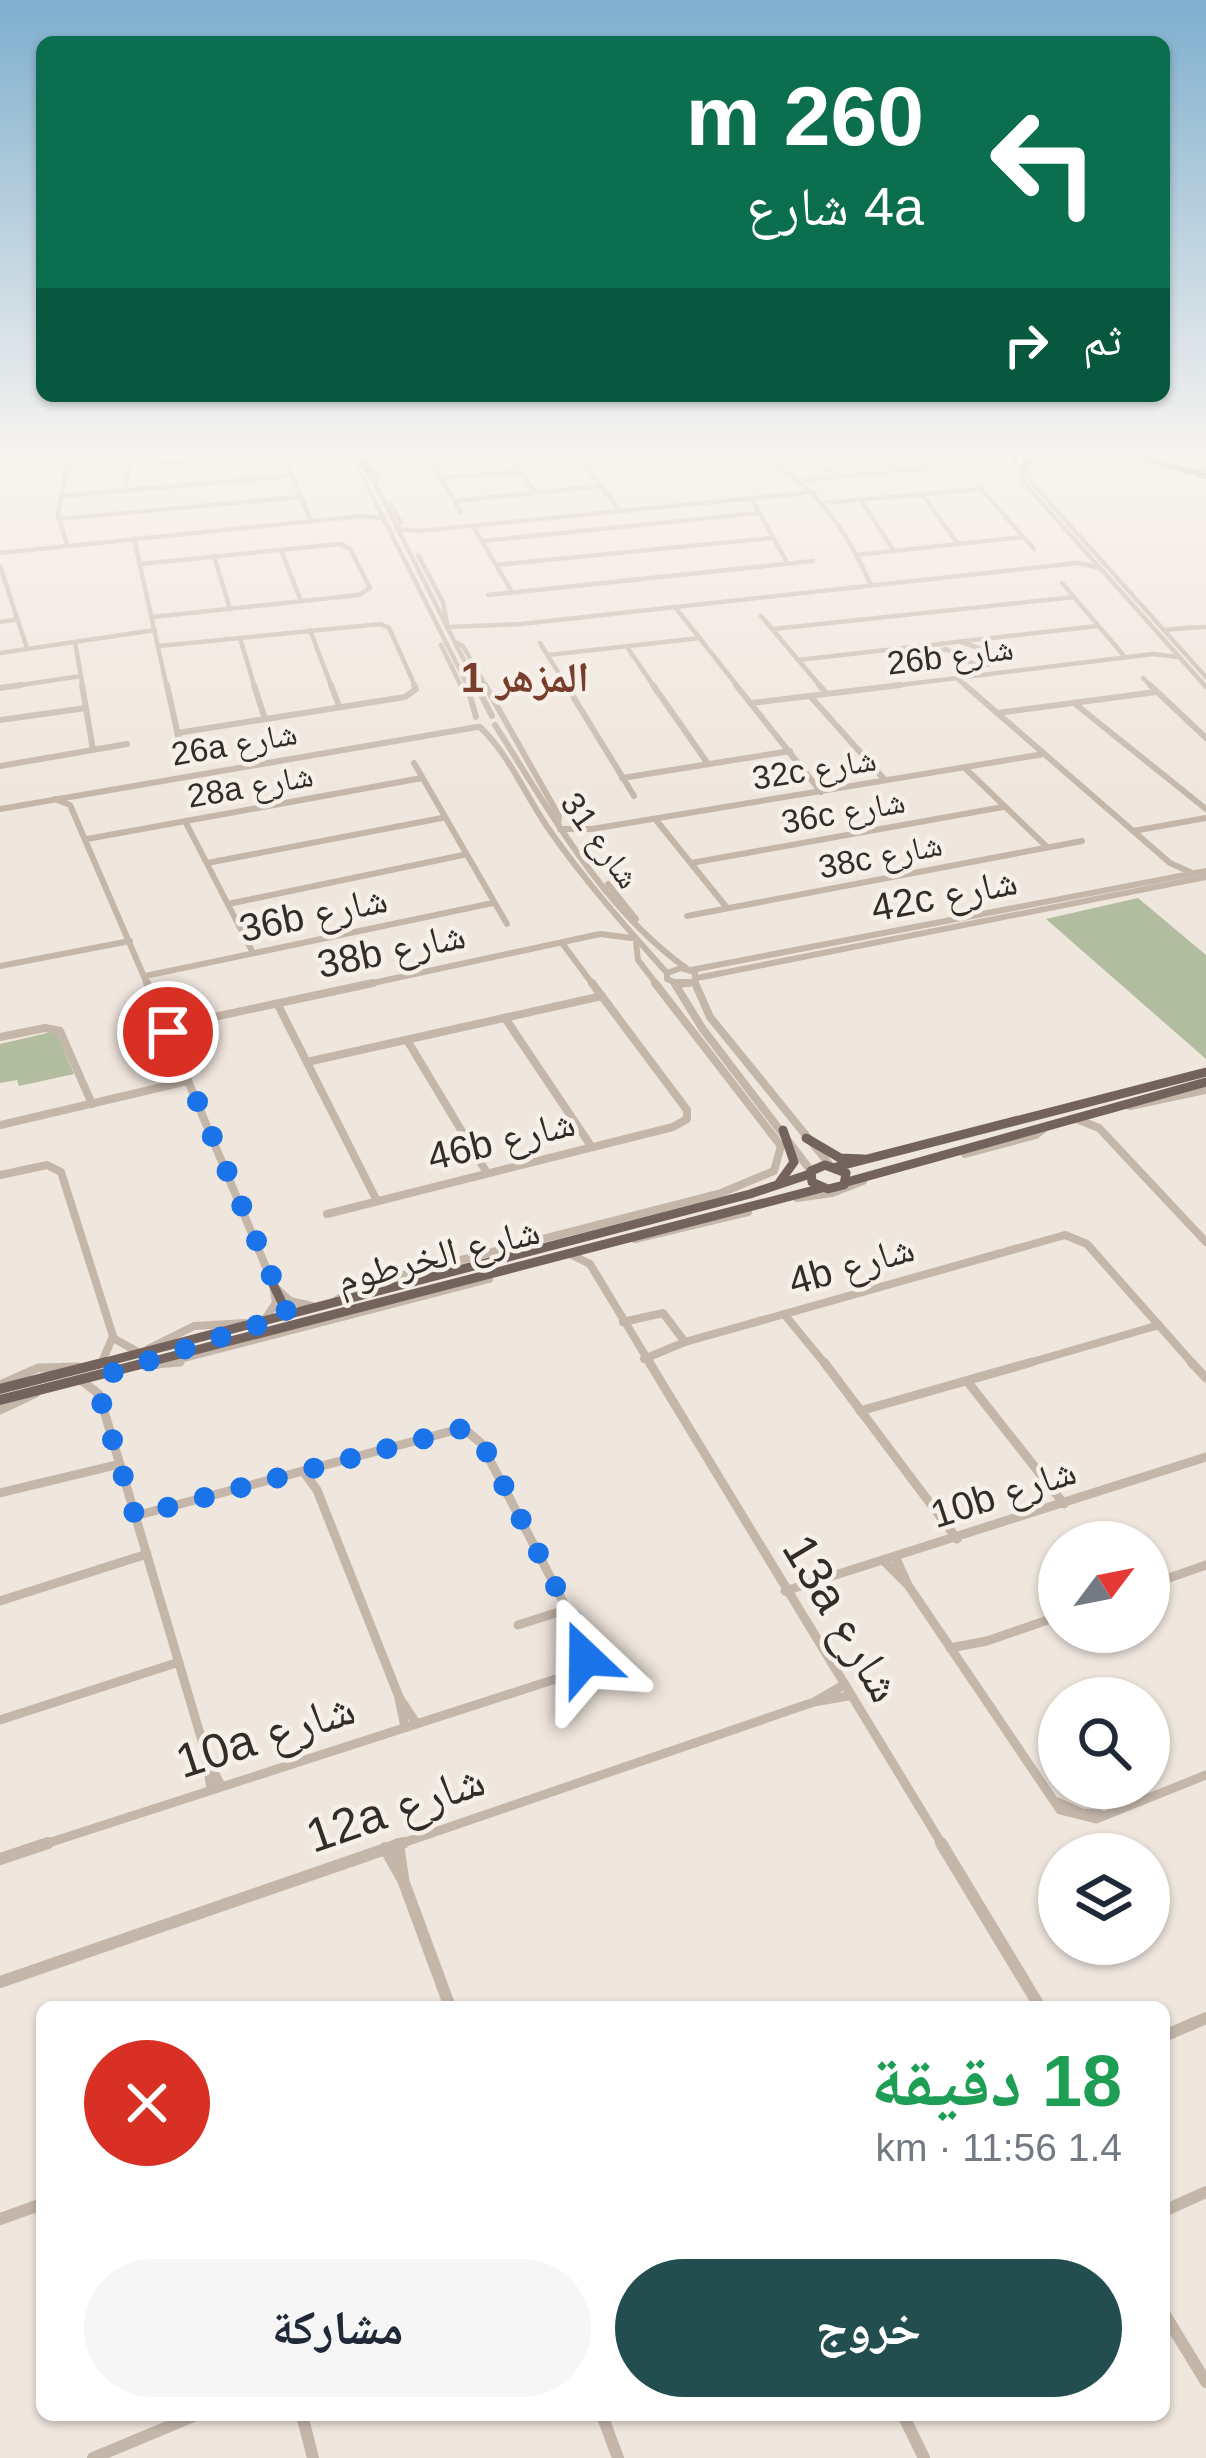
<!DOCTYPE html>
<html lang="ar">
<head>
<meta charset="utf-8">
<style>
  body { margin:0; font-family:Helvetica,"Noto Naskh Arabic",sans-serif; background:#f6f6f7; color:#1f2937; direction:rtl; height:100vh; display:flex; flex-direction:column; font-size:45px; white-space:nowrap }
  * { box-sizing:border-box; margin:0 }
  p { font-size:39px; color:#747a83 }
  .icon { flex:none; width:66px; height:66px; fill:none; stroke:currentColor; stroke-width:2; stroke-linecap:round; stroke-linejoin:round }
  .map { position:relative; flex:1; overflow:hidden; direction:ltr }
  .drawer { position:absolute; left:36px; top:2001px; width:1134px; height:420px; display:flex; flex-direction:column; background:#fff; border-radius:18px; box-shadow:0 3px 9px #0004; direction:rtl }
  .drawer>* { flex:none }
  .top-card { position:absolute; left:36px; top:36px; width:1134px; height:366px; border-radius:18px; box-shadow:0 3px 9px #0004; direction:rtl; background:#0b6e4f; color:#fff; overflow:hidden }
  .needle { width:78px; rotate:58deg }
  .fabs { position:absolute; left:1038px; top:1521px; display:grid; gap:24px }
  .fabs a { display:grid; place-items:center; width:132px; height:132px; border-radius:50%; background:#fff; box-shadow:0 3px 9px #0004; font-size:60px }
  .pin { position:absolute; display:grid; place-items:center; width:102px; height:102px; color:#fff; margin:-51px; border:6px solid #fff; border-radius:50%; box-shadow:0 3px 12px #0007 }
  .me { position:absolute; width:132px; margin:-66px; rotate:337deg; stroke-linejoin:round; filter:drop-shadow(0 0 9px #0008) }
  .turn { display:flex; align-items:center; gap:42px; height:252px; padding:0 48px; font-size:54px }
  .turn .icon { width:156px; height:156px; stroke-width:2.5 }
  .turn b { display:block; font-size:84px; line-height:102px }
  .then { display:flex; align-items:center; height:114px; padding:0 48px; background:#0003; gap:24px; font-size:45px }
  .round { display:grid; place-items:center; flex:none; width:126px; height:126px; border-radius:63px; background:#f6f6f7 }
  .overview { display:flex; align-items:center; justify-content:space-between; height:204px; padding:0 48px }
  h1 { font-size:72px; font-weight:700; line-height:90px; color:#1e9e55 }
  .button { display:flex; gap:24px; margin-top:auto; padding:24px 48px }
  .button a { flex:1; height:138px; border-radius:72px; background:#234e50; color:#fff; font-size:48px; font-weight:700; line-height:138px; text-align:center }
  .button a+a { background:#f6f6f7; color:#1f2937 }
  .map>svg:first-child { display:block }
  .green { fill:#b2bc9f }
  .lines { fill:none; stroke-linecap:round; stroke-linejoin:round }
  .minor-far4 { stroke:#c5b6aa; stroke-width:4.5 }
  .minor-far3 { stroke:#c5b6aa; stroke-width:6 }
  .minor-far2 { stroke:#c5b6aa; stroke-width:8 }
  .minor-far1 { stroke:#c5b6aa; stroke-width:9 }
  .minor { stroke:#c5b6aa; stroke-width:12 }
  .major-far2 { stroke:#74635c; stroke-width:6 }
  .major-far1 { stroke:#74635c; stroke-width:9 }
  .major { stroke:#74635c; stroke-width:10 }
  .route { stroke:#1a73e8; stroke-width:21; stroke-dasharray:0 37.8 }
  .labels { text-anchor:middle; stroke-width:9; stroke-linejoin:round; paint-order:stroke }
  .far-street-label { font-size:33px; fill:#342c29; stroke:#f7f0e8 }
  .street-label { font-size:39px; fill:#342c29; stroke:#f7f0e8 }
  .far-district-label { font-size:42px; font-weight:bold; fill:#783d2c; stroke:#f7f0e8 }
  .near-street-label { font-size:48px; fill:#342c29; stroke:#f7f0e8 }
</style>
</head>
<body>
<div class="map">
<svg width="1206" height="2458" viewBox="0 0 1206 2458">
  <rect width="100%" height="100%" fill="#efe6dd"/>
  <g class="green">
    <path d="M1138,898L1206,955V1059L1046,919Z"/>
    <path d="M56,1031L74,1074L19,1086L17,1080L0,1083V1044Z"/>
  </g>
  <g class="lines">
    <g class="minor-far4">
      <path d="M350,452L469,688"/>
      <path d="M359,452L478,688"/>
      <path d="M365,452L378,480"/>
      <path d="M426,452L461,512"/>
      <path d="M504,452L536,493"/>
      <path d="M575,452L619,510"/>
      <path d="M754,452C812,481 845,527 871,585"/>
      <path d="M800,452L838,476"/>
      <path d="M869,452L898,471"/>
      <path d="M941,452L955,463"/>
      <path d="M1021,452L1015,461L1026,485L1206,687"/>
      <path d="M1029,452L1024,467L1032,483L1206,677"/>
      <path d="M1190,452L1206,457"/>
      <path d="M428,456L470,452"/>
      <path d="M0,457L9,452"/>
      <path d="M580,457L632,452"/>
      <path d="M285,460L311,521"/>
      <path d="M67,465L58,514L67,545"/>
      <path d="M34,467L346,456"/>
      <path d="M1198,469L1206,470"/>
      <path d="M442,478L521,471"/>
      <path d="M805,480L955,465"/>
      <path d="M125,490L129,464"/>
      <path d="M921,493L958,544"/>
      <path d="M60,496L291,476"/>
      <path d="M751,498L788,564"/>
      <path d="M860,499L894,551"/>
      <path d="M455,501L601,486"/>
      <path d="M390,503L401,523L396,526"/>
      <path d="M823,503L981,489L1034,549"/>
      <path d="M58,519L301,497"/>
      <path d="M473,526L512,592"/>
      <path d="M397,529L418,531L814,492"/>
      <path d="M134,538L167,688"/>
      <path d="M482,541L759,513"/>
      <path d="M281,550L301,601"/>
      <path d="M0,553L362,516L384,518"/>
      <path d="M418,555L443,602L447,623"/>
      <path d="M856,555L1023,537"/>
      <path d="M214,556L230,609"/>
      <path d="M140,564L340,544L350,549L370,588L359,595L152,617"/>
      <path d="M496,565L771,538"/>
      <path d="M0,566L27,648"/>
      <path d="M1062,583L1125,657"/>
      <path d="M488,595L813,561"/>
      <path d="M675,607L739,688"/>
      <path d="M761,616L822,688"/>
      <path d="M0,622L18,619"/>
      <path d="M448,627L521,624L1077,563L1097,567"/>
      <path d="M1184,628L1206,627"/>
      <path d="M773,629L1074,597"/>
      <path d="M310,630L332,688"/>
      <path d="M1164,630L1186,628"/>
      <path d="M240,638L255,688"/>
      <path d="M75,642L83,688"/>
      <path d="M455,642L463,646L487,688"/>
      <path d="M540,643L568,688"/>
      <path d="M441,645L462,688"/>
      <path d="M159,646L381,624L389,628L416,688"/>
      <path d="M627,647L655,688"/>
      <path d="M0,653L155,630"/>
      <path d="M934,653L946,649L979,667L996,662L990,652L961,642"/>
      <path d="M548,655L700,638"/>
      <path d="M798,660L1098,626"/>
      <path d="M1143,678L1153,688"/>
      <path d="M958,679L968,688"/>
      <path d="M1,688L81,676"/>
      <path d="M876,688L1153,654L1178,657"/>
    </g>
    <g class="minor-far3">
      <path d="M82,685L93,750"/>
      <path d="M167,685L184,763"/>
      <path d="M254,685L265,719"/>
      <path d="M331,685L339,706"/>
      <path d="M461,685L464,691"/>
      <path d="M467,685L476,717"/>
      <path d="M476,685L492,716"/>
      <path d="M485,685L559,816L558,824"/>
      <path d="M566,685L634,796"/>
      <path d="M653,685L708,764"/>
      <path d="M736,685L821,792"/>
      <path d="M819,685L826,693"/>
      <path d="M965,685L1170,863L1190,872"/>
      <path d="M1150,685L1206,738"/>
      <path d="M0,688L21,685"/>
      <path d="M811,697L885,780"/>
      <path d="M752,703L900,685"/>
      <path d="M1074,703L1206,809"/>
      <path d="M997,713L1156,692"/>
      <path d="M0,720L86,708"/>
      <path d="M495,725C550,811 602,908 686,968"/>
      <path d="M480,727C510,756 524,793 548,828C584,880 625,926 667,973"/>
      <path d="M177,733L405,697L416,689L414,685"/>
      <path d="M414,763L507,924"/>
      <path d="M0,766L127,744"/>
      <path d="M966,769L1047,847"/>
      <path d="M622,778L790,751"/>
      <path d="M55,799L70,805L148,986"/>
      <path d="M0,809L477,727"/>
      <path d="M656,820L727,908"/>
      <path d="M185,821L253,953"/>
      <path d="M560,829H592L1044,754"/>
      <path d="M1133,831L1206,818"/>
      <path d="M87,839L422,778"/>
      <path d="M207,863L442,818"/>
      <path d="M691,863L1003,807"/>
      <path d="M608,884L636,919"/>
      <path d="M228,904L463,855"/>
      <path d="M687,916L1082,841"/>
      <path d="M636,942L638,960L658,986"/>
      <path d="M562,943L594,986"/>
      <path d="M0,966L130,941"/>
      <path d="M681,968L695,972V981L680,985L667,979V973Z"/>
      <path d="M691,970L1206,871"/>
      <path d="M145,976L493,903"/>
      <path d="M697,978L1206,877"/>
      <path d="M695,981L696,986"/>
      <path d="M359,986L600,934L632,938"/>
    </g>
    <g class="minor-far2">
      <path d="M147,983L273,1284L276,1303L265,1319"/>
      <path d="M675,983H689"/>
      <path d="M695,983L710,1017L830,1165"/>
      <path d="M675,984L702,1028L811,1171"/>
      <path d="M278,1005L377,1201"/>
      <path d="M505,1018L591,1146"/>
      <path d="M165,1023L195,1021L373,983"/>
      <path d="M0,1037L45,1028L60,1031L92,1104"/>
      <path d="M407,1040L487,1173"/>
      <path d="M307,1062L602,996"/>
      <path d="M1130,1106L1206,1090"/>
      <path d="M1079,1120L1099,1128L1206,1242"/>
      <path d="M0,1125L188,1081"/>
      <path d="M965,1154L1036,1135L1046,1127"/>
      <path d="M0,1175L47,1165L61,1172L113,1336L102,1362"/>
      <path d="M797,1198L832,1193L863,1181"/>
      <path d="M327,1214L673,1127L687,1119V1110L592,983"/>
      <path d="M635,1239L748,1212"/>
      <path d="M570,1254L590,1264L651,1365"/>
      <path d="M278,1290L290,1301L312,1306"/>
      <path d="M335,1301L356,1287L721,1193L774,1171L781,1146L655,983"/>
      <path d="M784,1314L826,1365"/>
      <path d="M623,1322L663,1313L685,1342"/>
      <path d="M113,1338L138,1352"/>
      <path d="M148,1349L194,1326L246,1323"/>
      <path d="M644,1359L685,1342L1065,1235L1087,1244L1194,1365"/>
      <path d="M157,1365L489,1279"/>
      <path d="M1022,1365L1159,1325"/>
    </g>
    <g class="minor-far1">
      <path d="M649,1362L943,1846"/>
      <path d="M824,1362L957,1539"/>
      <path d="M1191,1362L1206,1378"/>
      <path d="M144,1365L180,1362"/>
      <path d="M82,1381L99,1394L206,1754L211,1790"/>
      <path d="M967,1381L1064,1504"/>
      <path d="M0,1385L38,1368L78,1367"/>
      <path d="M0,1410L36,1393"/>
      <path d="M860,1411L1032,1362"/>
      <path d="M303,1471L317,1490L399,1697L416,1723"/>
      <path d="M0,1493L120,1464"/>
      <path d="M896,1559L908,1585L1060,1810L1096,1819L1206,1775"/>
      <path d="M885,1562L907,1584"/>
      <path d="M1149,1585L1206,1565"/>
      <path d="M785,1591L1206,1457"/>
      <path d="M0,1601L147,1554"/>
      <path d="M518,1625L565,1610"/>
      <path d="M950,1648L987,1641L1059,1616"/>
      <path d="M564,1672L578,1655L579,1639"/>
      <path d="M399,1698L405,1727"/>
      <path d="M816,1701L842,1686"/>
      <path d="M0,1720L179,1662"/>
      <path d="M206,1755L221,1786"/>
      <path d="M1058,1802L1082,1813L1100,1814"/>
      <path d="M39,1846L565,1676L585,1658L583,1640L481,1443L463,1428L135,1516"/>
      <path d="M394,1846L814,1702L848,1696"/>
    </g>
    <g class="minor">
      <path d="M941,1843L1040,2007"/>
      <path d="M398,1844L403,1878"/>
      <path d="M385,1848L403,1880L450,2007"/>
      <path d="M0,1859L48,1843"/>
      <path d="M0,1982L403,1843"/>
      <path d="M1164,2036L1206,2018"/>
      <path d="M1164,2211L1206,2192"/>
      <path d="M0,2219L42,2204"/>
      <path d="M1164,2313L1206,2382"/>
      <path d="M302,2415L313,2458"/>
      <path d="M602,2415L618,2458"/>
      <path d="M903,2415L924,2458"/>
      <path d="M93,2458L196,2415"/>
    </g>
    <g class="major-far2">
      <path d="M355,452L367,470"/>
      <path d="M1015,452V461"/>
      <path d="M1121,452L1206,476"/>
      <path d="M1024,467L1035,452"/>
    </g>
    <g class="major-far1">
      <path d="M806,1138L840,1158L864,1159"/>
      <path d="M825,1165L846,1173L844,1185L828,1189L812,1182L811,1171Z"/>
      <path d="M836,1167L1206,1072"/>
      <path d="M847,1182L1206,1082"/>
      <path d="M779,1183L794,1162L783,1130"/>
      <path d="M273,1284L288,1315"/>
      <path d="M94,1365L750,1194L810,1174"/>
      <path d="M138,1365L822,1188"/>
    </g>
    <g class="major">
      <path d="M0,1389L106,1362"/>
      <path d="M0,1400L149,1362"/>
    </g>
  </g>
  <linearGradient id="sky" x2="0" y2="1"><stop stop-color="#7eafce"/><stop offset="0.57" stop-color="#f8f4f0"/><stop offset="1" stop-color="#f8f4f0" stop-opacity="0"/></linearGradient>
  <rect width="1206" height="796" fill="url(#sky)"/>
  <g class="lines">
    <path class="route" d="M168,1032L288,1315L106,1375L99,1394L135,1516L464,1428L482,1443L583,1640L585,1658"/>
  </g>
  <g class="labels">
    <g class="far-street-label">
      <text transform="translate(950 655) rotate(-7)" y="12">26b شارع</text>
      <text transform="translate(234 743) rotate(-10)" y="12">26a شارع</text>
      <text transform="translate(814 768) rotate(-9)" y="12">32c شارع</text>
      <text transform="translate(250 785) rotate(-10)" y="12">28a شارع</text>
      <text transform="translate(843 811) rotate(-10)" y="12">36c شارع</text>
      <text transform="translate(601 840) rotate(54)" y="12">شارع 31</text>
      <text transform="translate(880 855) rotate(-11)" y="12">38c شارع</text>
    </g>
    <g class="street-label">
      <text transform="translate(944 894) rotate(-11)" y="14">42c شارع</text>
      <text transform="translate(313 913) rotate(-12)" y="14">36b شارع</text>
      <text transform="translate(391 949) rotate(-12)" y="14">38b شارع</text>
      <text transform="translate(501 1139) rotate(-14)" y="14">46b شارع</text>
      <text transform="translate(438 1254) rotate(-14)" y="14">شارع الخرطوم</text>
      <text transform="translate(851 1264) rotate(-16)" y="14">4b شارع</text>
      <text transform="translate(1003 1492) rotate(-18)" y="14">10b شارع</text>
    </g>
    <g class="far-district-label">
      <text x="525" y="692">المزهر 1</text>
    </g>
    <g class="near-street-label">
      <text transform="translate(843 1618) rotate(59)" y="17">13a شارع</text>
      <text transform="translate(265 1734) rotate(-18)" y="17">10a شارع</text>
      <text transform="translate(395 1807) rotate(-19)" y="17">12a شارع</text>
    </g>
  </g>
</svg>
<div class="fabs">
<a><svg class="needle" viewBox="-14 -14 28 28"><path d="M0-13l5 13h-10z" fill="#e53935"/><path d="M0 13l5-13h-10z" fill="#747a83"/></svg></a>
<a><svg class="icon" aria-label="search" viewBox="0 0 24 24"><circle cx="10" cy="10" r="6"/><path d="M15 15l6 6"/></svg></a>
<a><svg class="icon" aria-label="layers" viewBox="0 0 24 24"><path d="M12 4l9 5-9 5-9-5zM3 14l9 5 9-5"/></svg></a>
</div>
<div class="pin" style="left:168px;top:1032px;background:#d93025"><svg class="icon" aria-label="arrive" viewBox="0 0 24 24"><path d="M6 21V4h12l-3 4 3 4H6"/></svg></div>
<svg class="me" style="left:585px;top:1658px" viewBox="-20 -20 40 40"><path d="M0-17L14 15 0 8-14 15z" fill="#1a73e8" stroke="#fff" stroke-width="4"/></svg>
<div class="top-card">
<div class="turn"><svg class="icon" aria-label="left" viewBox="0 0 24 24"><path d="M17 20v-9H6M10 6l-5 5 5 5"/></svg><div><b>260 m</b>4a شارع</div></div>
<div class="then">ثم<svg class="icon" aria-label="right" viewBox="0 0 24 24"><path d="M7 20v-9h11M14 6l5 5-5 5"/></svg></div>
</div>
<section class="drawer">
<div class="overview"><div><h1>18 دقيقة</h1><p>1.4 km · 11:56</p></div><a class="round" style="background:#d93025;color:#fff"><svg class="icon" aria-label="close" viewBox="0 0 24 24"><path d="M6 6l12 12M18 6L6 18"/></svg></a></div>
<div class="button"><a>خروج</a><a>مشاركة</a></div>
</section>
</div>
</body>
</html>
